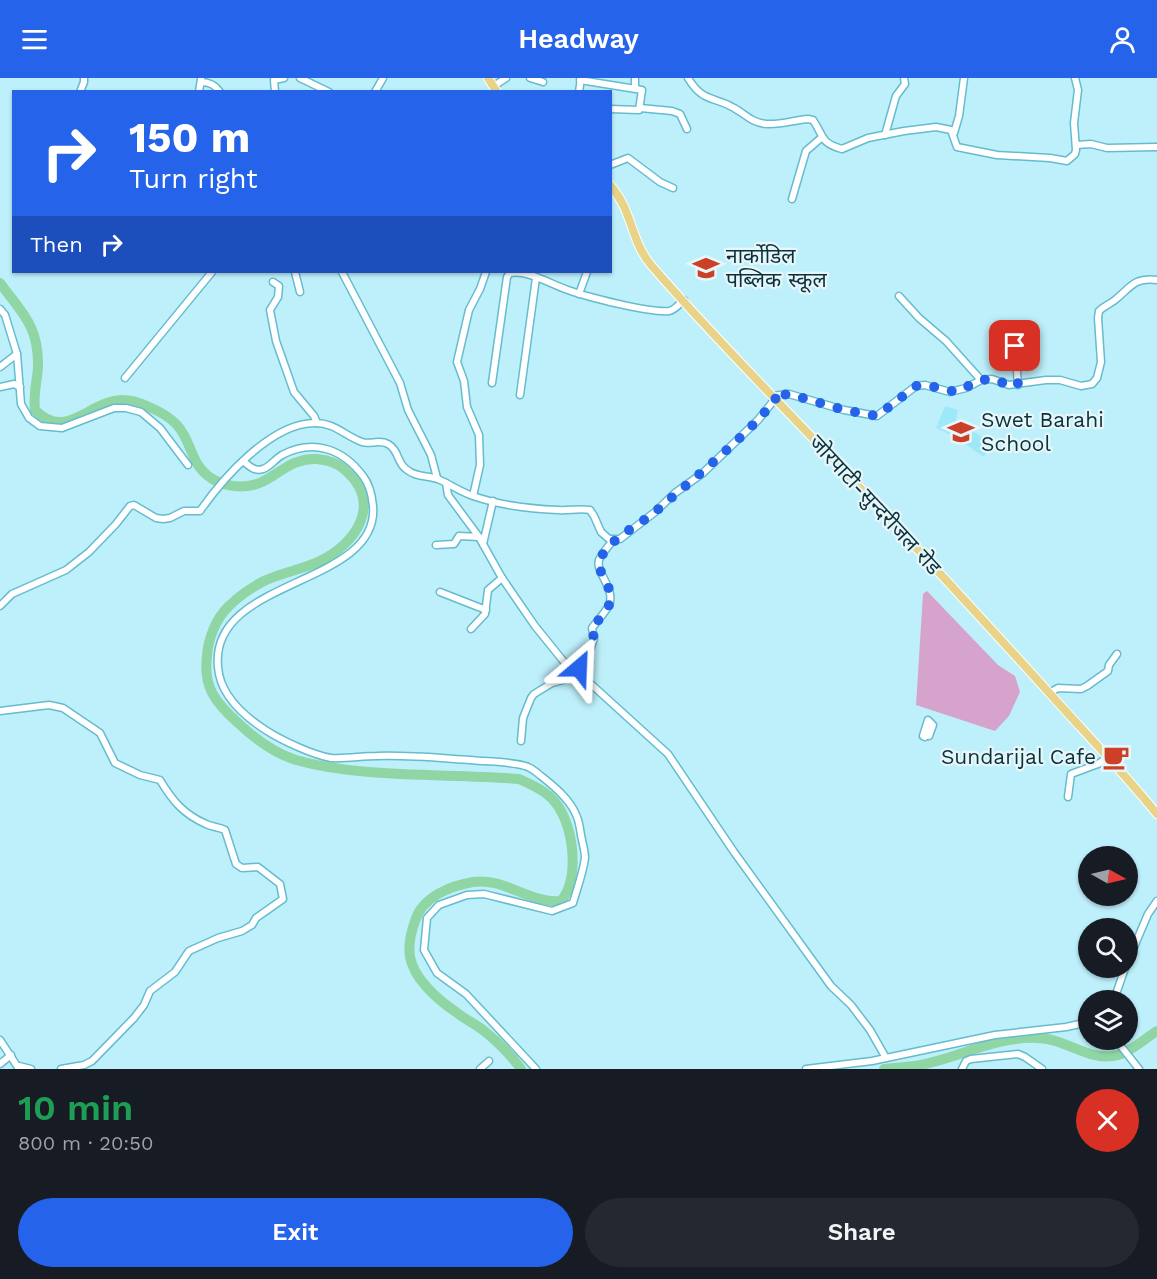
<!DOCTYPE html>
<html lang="en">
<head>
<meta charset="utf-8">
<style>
  body { margin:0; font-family:"Work Sans","Noto Sans Devanagari",sans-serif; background:#242831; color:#f1f3f6; height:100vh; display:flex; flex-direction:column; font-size:22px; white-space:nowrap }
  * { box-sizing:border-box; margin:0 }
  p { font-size:20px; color:#9ea1a6 }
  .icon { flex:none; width:33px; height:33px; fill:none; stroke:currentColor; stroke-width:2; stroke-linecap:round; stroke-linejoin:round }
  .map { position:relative; height:991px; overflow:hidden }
  .details { display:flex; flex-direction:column; background:#171b24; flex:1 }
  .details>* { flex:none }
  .banner { position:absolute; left:12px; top:12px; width:600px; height:183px; border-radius:0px; box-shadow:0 2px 4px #0004; background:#2563eb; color:#fff; overflow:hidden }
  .needle { width:39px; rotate:98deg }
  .fabs { position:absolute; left:1078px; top:768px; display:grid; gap:12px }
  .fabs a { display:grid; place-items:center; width:60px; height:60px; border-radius:50%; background:#171b24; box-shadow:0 2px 4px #0004; font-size:30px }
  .pin { position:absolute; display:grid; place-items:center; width:51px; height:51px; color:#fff; margin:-26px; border-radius:12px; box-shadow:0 3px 9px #0006 }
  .me { position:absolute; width:66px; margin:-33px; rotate:26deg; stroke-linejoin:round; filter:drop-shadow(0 0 4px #0008) }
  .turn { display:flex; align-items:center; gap:21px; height:126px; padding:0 18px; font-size:27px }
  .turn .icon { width:78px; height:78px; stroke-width:2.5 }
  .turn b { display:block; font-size:42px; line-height:51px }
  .then { display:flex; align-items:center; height:57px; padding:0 18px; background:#0003; gap:12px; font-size:22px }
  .round { display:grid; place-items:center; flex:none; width:63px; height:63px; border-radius:32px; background:#242831 }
  .head { display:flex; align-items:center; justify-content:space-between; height:102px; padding:0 18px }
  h1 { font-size:36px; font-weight:600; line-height:45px; color:#1e9e55 }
  .cta { display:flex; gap:12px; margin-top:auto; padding:12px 18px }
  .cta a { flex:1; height:69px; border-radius:36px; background:#2563eb; color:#fff; font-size:24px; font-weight:600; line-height:69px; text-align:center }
  .cta a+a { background:#242831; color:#f1f3f6 }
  header { display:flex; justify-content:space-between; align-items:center; height:78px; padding:0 18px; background:#2563eb; color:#fff; font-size:27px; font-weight:600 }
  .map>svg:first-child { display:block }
  .built { fill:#9de9fa }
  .green { fill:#d5a3cc }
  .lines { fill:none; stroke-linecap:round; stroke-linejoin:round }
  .river { stroke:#90d6a4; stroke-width:10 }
  .minor-casing { stroke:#64bcce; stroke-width:9 }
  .major-casing { stroke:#fff; stroke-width:10 }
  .minor { stroke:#fff; stroke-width:6 }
  .major { stroke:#e8d388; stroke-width:8 }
  .route { stroke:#2563eb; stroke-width:10; stroke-dasharray:0 18 }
  .labels { text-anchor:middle; stroke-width:4.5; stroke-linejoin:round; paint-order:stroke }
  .poi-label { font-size:21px; fill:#0b3239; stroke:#e6f6fa; text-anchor:start }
  .street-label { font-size:21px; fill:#0b3239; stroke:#e6f6fa }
</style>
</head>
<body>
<header><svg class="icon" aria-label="menu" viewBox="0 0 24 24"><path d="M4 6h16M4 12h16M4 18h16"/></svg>Headway<svg class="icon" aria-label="person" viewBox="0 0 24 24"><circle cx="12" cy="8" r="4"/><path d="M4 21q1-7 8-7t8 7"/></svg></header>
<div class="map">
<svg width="1157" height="991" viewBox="0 0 1157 991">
  <rect width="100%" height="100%" fill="#bef0fb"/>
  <path class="built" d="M945,328L958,332L956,342L985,361L983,365L989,370L984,379L955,359L936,350Z"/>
  <path class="green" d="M927,513L998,587L1015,598L1020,614L1009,638L995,653L916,627L923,516Z"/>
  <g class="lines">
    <g class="river">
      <path d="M0,205C22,235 39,248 38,289C37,304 33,317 35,332C67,364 89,322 123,322C131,322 140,325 147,328C159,333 169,338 177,347C188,359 190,374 198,387C209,404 229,410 247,408C273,406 286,379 317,381C327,382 337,384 345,392C383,425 357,465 320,483C301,492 280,495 262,504C251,510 238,519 229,528C216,540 208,561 207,578C203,609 215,624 237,644C254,660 273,675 296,682C364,701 449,695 519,701C532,707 546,713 555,724C574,747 580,800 561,823C531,826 503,799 473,804C450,808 422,819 415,843C411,854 408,866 410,879C414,901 438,922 456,934C464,941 474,945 483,952C497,963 510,976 521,991"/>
      <path d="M884,991C896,990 909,989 921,987C960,979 997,958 1038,960C1065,960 1091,985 1118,977C1131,974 1145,960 1157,953"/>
    </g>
    <g class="minor-casing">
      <g id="minor">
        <path d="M300,0L329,14"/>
        <path d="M530,0L543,4"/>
        <path d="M688,0C703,25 714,18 734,30C745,36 752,45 767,46C780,47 795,42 808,41L813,42C824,58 820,65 842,71L868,60L904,53L936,49L951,52L957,69L997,77L1050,80L1067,83L1075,76L1076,72L1074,45L1078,12L1075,0"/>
        <path d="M580,2L642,12L639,32L610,31"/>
        <path d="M201,4C210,4 215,7 220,14"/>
        <path d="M494,8L506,0"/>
        <path d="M635,10V0"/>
        <path d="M80,14L84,4V0"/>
        <path d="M199,14L201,1"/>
        <path d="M275,14L274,2L284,0"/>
        <path d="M375,14L383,0"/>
        <path d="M579,14L581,0"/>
        <path d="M640,30L672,33L680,36L687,51"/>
        <path d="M954,55L959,38L964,0"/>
        <path d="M885,57L896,18L905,6L904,0"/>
        <path d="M1076,67L1091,66L1107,70L1157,69"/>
        <path d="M610,87L628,80L660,104L673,110"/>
        <path d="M792,121L806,73L821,60"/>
        <path d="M295,194L300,214"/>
        <path d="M342,194L400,305L408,332L431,377L437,400"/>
        <path d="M273,204L279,208L278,219L270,232L276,263L294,314L314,338L317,345"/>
        <path d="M579,216L587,194"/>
        <path d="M899,218L919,240L946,263L981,302"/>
        <path d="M0,231L5,237L17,276L21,326L29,340L40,348L62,350L114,330H126L141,334L160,350L188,387"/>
        <path d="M1015,268L1018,307"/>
        <path d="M0,289L17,276"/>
        <path d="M125,300L212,194"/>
        <path d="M492,305L507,199L510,195C529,192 550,206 568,212C587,219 650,235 669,233C675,232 679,226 684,222"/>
        <path d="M0,309L14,306L20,309"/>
        <path d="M520,317L536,200"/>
        <path d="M772,318L789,316L844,332L877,338L916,308L925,307L950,314L966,310L981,302L992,301L1009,307L1046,302H1060L1081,308L1092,306L1097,300L1101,284L1098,240L1099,233C1104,228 1110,226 1115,222C1131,209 1134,199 1157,202"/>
        <path d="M243,383C249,388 255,394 263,391C270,389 275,381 282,377C313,361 342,370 363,398C370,407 372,417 373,428C380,509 209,499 218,589C220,617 245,639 267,653C283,663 313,677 331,680C346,681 362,678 377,678C408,677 439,680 470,682C488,684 508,683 525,688C531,689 536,694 541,698C554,708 571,722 577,739C580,746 580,754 582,762C583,767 585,774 585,780C583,795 577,811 573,825L552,833L484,816L467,817L439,827L427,840L424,872L437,895L466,916L536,991"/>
        <path d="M446,405L448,417L479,459L502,500L535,548L573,595L592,607L668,676L734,774L831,908L851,927L870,952L886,980"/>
        <path d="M473,418L480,387L479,357L467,329L464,303L457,284L469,232L480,211L486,194"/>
        <path d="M483,466L493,423"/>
        <path d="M436,467L454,466L459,458L479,459"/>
        <path d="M440,514L486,532"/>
        <path d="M0,528L12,516L66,492L89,474L116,446L130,428L134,427L156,440L163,441L170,440L184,433H200C223,400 272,344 316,345C335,345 345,358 362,364C370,367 379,361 388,366C399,372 397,385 406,391C416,400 429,397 440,402C451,407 461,414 473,418C499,427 530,431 558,432C568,433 579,430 590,432L594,438L601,454L609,461H620L655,434L675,415L703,395L758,342L775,321"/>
        <path d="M471,551L485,536L488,512L502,500"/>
        <path d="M1049,615L1058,610L1081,611L1087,608L1108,593L1109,587L1117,576"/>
        <path d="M0,633L49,627L63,630L100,655L115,685L140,697L160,702C172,722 183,736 206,746C212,749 219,749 225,752L236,786L242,790L258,789L280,806L283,821L256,840L252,847L242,853L218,860L189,873L175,894L150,913L144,927L134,940L92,983L84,987L61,991"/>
        <path d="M928,642L933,647L929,658L926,657L925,659L923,658Z"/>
        <path d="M521,663L523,640L531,620L534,616L552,605L570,600L575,596L588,576L594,561L592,550C597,543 605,535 609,527C616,511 595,494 599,482C602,475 609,468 613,462"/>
        <path d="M1068,719L1071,696L1098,686L1108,679"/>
        <path d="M1128,883L1148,836L1157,823"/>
        <path d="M1114,922L1125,890"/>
        <path d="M0,962L19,991"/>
        <path d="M1116,962L1139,991"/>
        <path d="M0,986L11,977"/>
        <path d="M19,988L31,991"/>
        <path d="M480,991L489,983"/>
        <path d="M806,991L872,983L995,957L1066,949L1089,944"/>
        <path d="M962,991L966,983L971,981L1018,976L1025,979L1042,991"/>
      </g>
    </g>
    <g class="major-casing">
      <g id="major">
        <path d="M488,0L497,14"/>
        <path d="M610,107C633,133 630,162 651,187C707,252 768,313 827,375C903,455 978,536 1052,618C1087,657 1124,695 1157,736"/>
      </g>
    </g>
    <use href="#minor" class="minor"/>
    <use href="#major" class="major"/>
  </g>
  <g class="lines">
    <path class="route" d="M579,590L594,561L592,550C597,543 608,533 610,524C614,503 589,494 605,473C616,458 639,447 655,434C696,398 741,364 776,321L772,318L789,316L844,332L877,338L916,308L926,307L956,314L981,302L992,301L1009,307H1018L1015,268"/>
  </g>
  <defs>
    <g id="school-bare" transform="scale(2.07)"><path d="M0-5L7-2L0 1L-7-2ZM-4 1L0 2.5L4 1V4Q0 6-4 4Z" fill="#cb4026" stroke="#e6f6fa" stroke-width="2.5" paint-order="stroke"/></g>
    <g id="cafe-bare" transform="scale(2.07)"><path d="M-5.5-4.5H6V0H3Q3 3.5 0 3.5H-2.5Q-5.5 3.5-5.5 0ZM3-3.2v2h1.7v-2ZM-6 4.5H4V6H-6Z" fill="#cb4026" stroke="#e6f6fa" stroke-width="2.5" paint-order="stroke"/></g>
  </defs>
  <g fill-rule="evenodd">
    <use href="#school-bare" x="706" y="190"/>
    <use href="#school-bare" x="961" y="354"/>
    <use href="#cafe-bare" x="1116" y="679"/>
  </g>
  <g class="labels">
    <g class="poi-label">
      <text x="726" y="185">नार्कोडिल<tspan x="726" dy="24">पब्लिक स्कूल</tspan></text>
      <text x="981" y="349">Swet Barahi<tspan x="981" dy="24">School</tspan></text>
      <text x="1096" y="686" text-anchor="end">Sundarijal Cafe</text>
    </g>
    <g class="street-label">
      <text transform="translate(875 427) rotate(47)" y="7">जोरपाटी-सुन्दरीजल रोड</text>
    </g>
  </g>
</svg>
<div class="fabs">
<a><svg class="needle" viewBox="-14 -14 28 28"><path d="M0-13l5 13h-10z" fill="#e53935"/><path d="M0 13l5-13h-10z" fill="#9ea1a6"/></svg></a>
<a><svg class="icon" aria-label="search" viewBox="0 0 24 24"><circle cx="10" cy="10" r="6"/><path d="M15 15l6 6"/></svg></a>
<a><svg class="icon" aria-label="layers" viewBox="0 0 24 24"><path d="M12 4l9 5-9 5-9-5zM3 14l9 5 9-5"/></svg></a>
</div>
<div class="pin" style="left:1015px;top:268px;background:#d93025"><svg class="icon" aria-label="arrive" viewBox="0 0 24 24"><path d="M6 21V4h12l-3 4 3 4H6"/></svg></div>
<svg class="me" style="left:579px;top:590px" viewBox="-20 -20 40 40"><path d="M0-17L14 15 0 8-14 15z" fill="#2563eb" stroke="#fff" stroke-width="4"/></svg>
<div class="banner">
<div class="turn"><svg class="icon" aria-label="right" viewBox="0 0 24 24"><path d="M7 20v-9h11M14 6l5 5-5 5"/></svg><div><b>150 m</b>Turn right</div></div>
<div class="then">Then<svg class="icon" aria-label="right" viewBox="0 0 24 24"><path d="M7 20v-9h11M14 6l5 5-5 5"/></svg></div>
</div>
</div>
<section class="details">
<div class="head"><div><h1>10 min</h1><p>800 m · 20:50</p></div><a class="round" style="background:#d93025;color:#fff"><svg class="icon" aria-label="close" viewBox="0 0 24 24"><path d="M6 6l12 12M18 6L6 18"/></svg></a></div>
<div class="cta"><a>Exit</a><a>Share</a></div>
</section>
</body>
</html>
